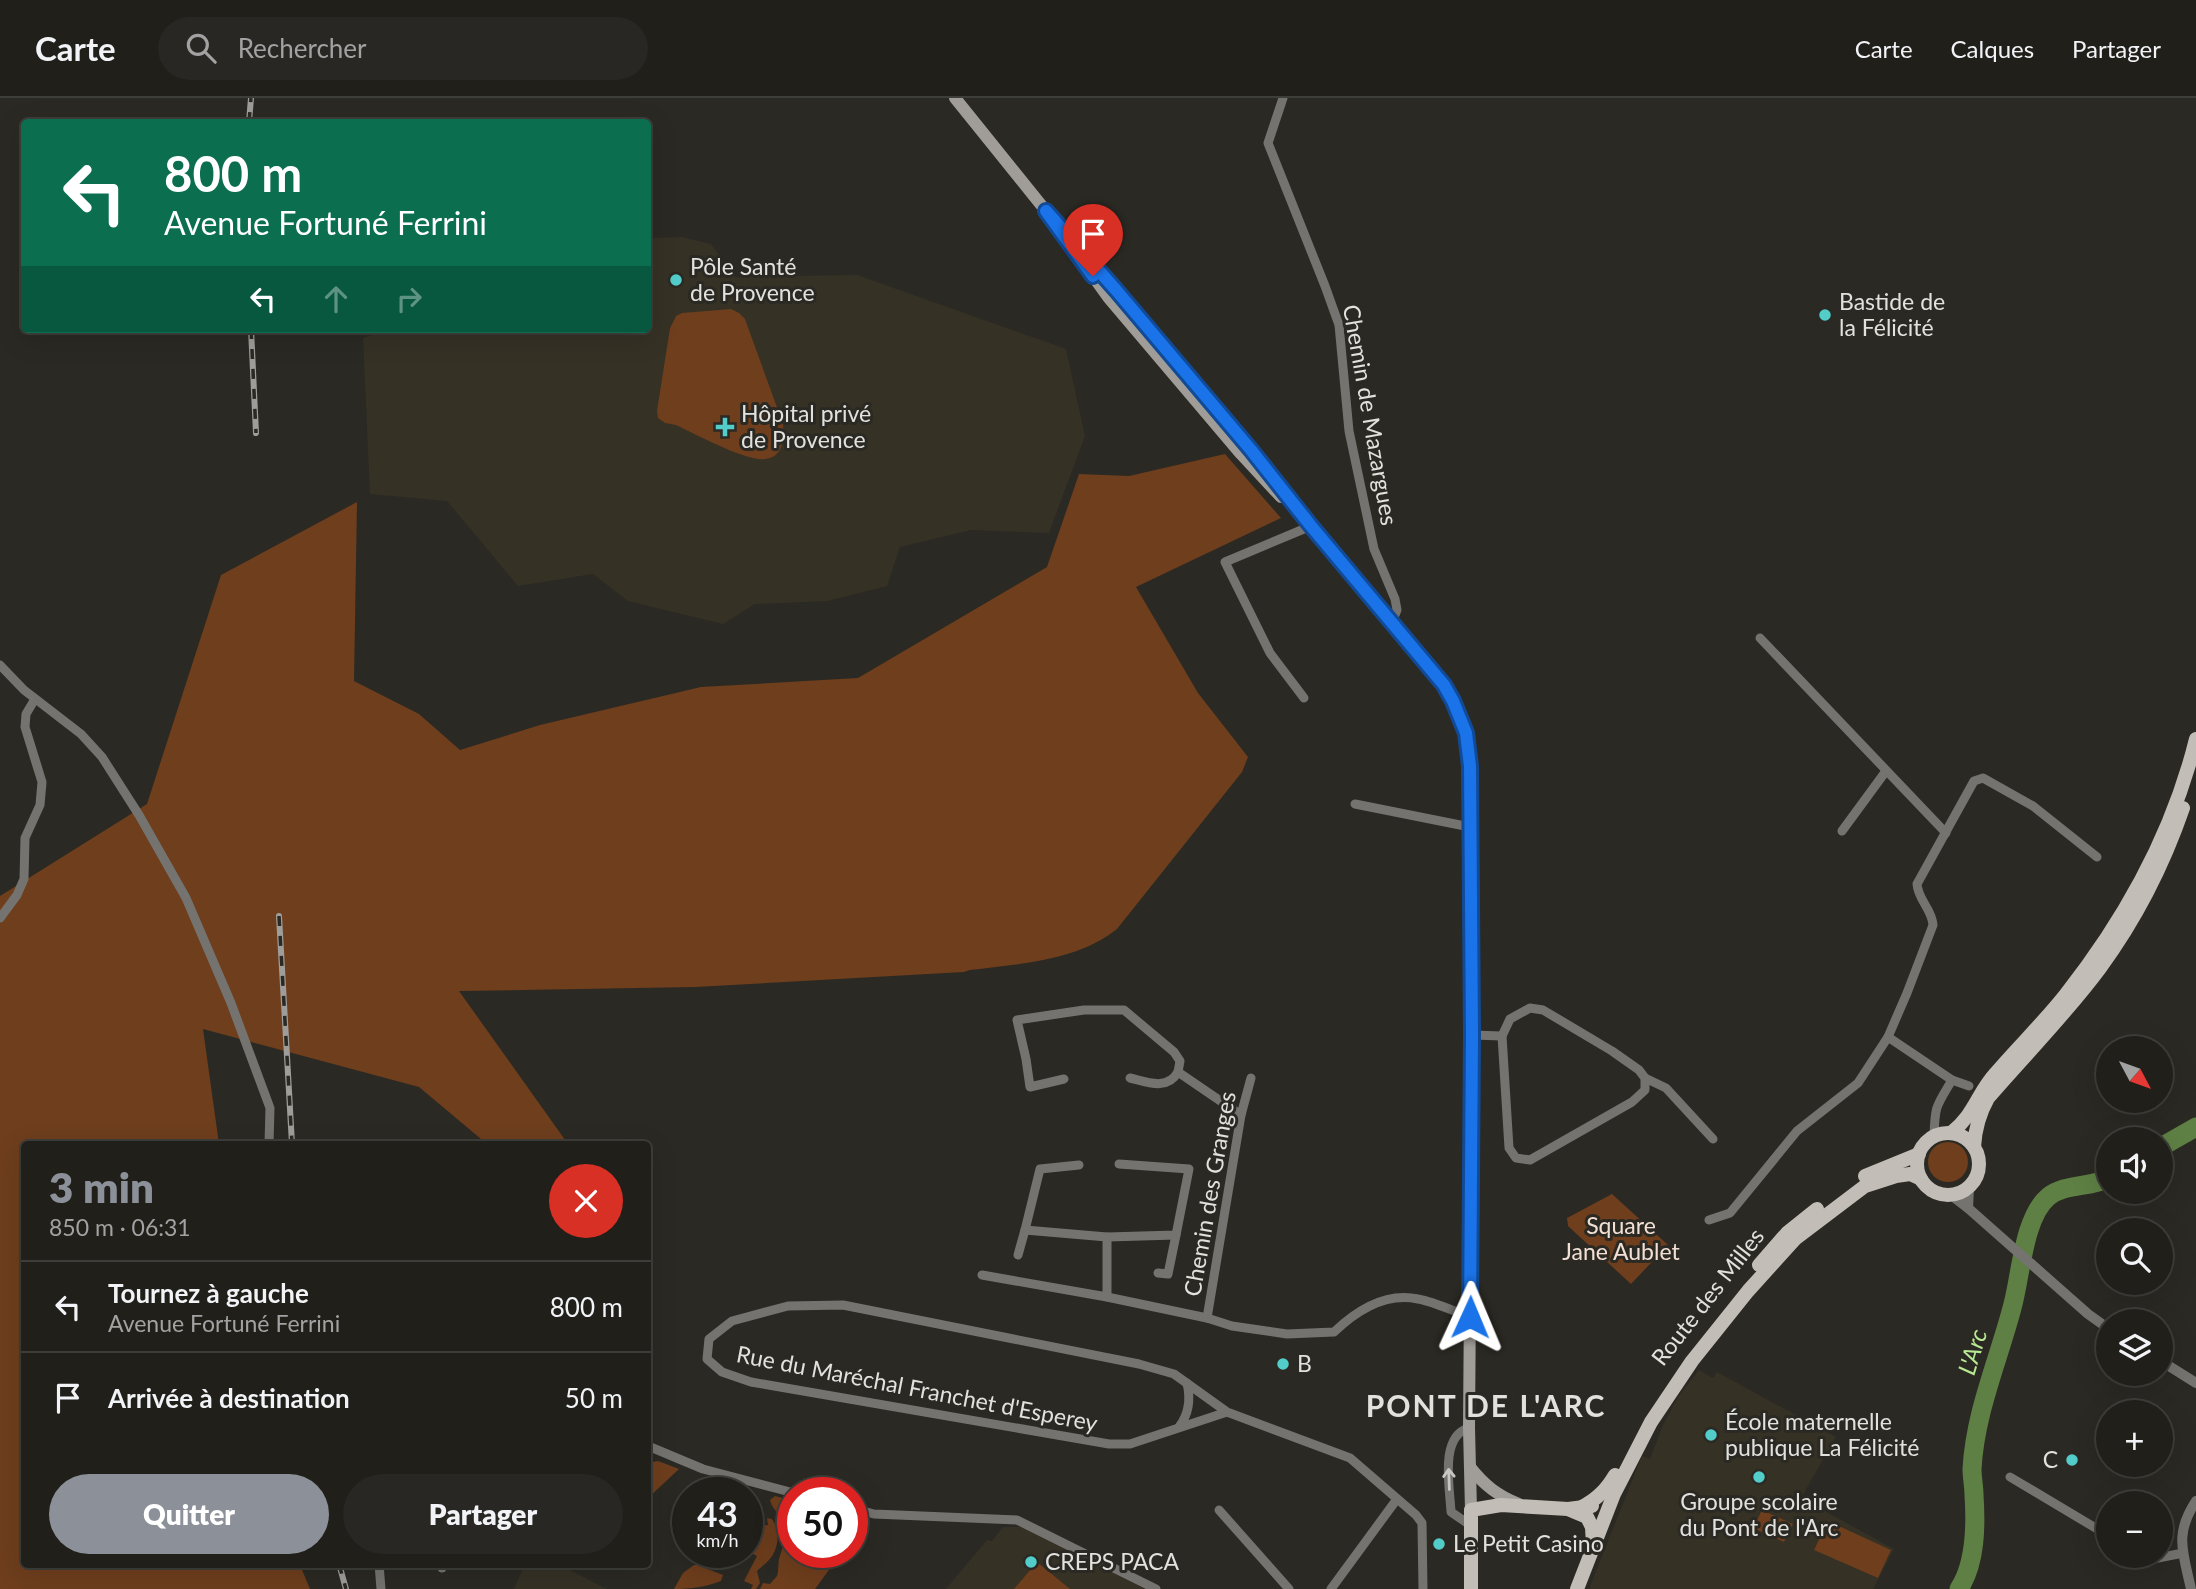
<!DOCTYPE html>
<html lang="fr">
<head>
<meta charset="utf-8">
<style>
  body { margin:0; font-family:Lato,sans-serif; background:#282723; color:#f1f3f6; height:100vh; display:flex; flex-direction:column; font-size:26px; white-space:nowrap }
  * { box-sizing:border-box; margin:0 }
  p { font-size:23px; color:#a2a2a2 }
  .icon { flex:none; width:38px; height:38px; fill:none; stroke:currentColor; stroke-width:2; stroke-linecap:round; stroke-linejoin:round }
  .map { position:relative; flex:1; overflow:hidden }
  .side { position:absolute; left:21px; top:1043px; width:630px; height:427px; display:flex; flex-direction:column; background:#201f1a; border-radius:7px; box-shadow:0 7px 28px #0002,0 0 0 2px #3d3d39 }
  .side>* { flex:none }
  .guide { position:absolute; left:21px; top:21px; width:630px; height:214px; border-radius:7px; box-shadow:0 7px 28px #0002,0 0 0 2px #3d3d39; background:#0b6e4f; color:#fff; overflow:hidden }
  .needle { width:46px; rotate:131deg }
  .fabs { position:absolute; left:2096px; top:938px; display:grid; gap:14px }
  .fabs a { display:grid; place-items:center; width:77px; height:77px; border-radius:50%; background:#201f1a; box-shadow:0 7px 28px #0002,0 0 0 2px #3d3d39; font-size:35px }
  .speed { position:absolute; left:672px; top:1379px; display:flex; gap:14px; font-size:35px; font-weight:700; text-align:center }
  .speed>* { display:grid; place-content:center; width:91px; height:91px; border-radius:50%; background:#201f1a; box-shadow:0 7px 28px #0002,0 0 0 2px #3d3d39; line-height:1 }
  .speed small { font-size:18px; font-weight:400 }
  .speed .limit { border:10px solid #d22; background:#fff; color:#111 }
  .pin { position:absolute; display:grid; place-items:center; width:60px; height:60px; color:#fff; margin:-72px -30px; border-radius:50% 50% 50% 0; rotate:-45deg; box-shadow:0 0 7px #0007 }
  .pin .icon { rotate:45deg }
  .me { position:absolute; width:77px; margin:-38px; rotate:1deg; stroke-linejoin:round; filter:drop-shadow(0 0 5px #0008) }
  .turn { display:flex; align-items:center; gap:24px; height:147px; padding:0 28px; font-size:32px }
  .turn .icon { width:91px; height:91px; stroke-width:2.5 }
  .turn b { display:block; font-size:49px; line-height:60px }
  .lanes { display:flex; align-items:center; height:66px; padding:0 28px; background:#0003; justify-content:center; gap:35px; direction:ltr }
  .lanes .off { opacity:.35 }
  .round { display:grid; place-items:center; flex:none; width:74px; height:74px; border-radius:37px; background:#282723 }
  .summary { display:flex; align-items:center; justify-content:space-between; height:119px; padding:0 28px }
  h1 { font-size:42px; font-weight:800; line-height:52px; color:#8c9099 }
  .action { display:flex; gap:14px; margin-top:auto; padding:14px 28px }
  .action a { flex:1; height:80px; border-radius:42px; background:#8c9099; color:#fff; font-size:28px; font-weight:800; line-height:80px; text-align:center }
  .action a+a { background:#282723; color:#f1f3f6 }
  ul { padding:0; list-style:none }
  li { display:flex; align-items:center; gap:21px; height:91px; padding:0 28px; border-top:2px solid #3d3d39 }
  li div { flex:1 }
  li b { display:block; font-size:26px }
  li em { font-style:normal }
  header { display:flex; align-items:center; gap:42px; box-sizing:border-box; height:98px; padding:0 35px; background:#201f1a; border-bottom:2px solid #3d3d39 }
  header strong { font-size:33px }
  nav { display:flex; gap:38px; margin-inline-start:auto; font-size:24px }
  .search { width:490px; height:63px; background:#282723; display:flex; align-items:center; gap:18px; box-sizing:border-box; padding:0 24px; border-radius:38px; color:#a2a2a2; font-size:26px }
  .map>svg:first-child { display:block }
  .built { fill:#353125 }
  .green { fill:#6e3e1d }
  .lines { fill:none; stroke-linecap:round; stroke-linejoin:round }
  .river { stroke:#5e8044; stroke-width:19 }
  .minor { stroke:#757370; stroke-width:9 }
  .tertiary { stroke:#757370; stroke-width:10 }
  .secondary { stroke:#a09d98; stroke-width:12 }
  .primary { stroke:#c2bdb7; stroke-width:14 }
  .rail-casing { stroke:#9f9d99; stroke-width:6 }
  .rail { stroke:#2b2923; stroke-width:3.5; stroke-dasharray:10; stroke-linecap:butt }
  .oneway { stroke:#c7c6c2 }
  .route-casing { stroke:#114b97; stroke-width:18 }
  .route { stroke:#1a73e8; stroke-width:12 }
  .poi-dot { fill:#53cdca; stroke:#2b2923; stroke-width:2.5 }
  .labels { text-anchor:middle; stroke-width:6; stroke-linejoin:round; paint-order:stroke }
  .poi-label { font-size:23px; fill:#e2e1dd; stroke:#2b2923; text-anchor:start }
  .street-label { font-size:23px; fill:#e2e1dd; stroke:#2b2923 }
  .park-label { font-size:23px; fill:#f3e0d5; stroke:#2b2923 }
  .water-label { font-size:24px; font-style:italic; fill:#b7e993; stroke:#2b2923 }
  .district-label { font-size:30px; font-weight:bold; letter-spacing:2px; fill:#e2e1dd; stroke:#2b2923 }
</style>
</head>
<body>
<header>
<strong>Carte</strong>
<div class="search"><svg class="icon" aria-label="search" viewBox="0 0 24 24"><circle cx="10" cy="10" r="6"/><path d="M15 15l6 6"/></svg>Rechercher</div>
<nav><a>Carte</a><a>Calques</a><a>Partager</a></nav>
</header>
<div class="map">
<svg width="2196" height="1491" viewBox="0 0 2196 1491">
  <rect width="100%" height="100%" fill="#2b2923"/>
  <g class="built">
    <path d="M682,139L711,146L735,179L857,177L1066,251L1085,338L1049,435L971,432L900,449L887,488L827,503L755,506L723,526L628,503L593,476L518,488L447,403L370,396L363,240L393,231H648V140Z"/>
    <path d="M1699,1272L1713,1280L1717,1274L1836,1339L1801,1400L1894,1451L1873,1491H1589L1642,1358L1650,1361L1663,1327L1678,1299Z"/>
    <path d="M1003,1429H1021L1076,1454L1144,1491H946L987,1442L992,1443Z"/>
    <path d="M525,1466L560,1467L607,1491H514Z"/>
  </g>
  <g class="green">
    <path d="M731,211L739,215L745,221L783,326C784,340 784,359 765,361C747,364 695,336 676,327L665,325L658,320L657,313L670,230L676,218L682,215Z"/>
    <path d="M1225,356L1281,420L1136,489L1198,595L1248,659L1242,674L1117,831C1077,863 1019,866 970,872L964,874L695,889L459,893L568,1046H487L419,989L203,931L219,1046H24V1466L300,1467L310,1491H0V798L147,706L221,477L357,404L354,583L419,616L460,652L540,627L701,589L858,580L1047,469L1079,376L1129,378Z"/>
    <circle cx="1948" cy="1064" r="20"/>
    <path d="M1612,1096L1668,1147L1631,1186L1568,1128L1567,1120Z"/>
    <path d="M658,1363L679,1371L648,1400V1365Z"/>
    <path d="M775,1398L793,1403V1454H842L815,1491H760L763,1485L770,1486L777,1478C779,1472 778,1466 779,1461C783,1447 790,1435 782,1421C778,1414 772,1411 770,1402Z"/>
    <path d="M1762,1412L1793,1426L1784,1444L1753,1430Z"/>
    <path d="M767,1420L772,1421C781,1434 779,1454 766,1465C763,1468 760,1470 757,1473L760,1485L756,1491H751L753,1487L744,1483L757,1458L747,1453V1429L768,1427Z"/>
    <path d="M1828,1423L1891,1452L1878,1480L1814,1452Z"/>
    <path d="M1037,1464L1070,1491H1014Z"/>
    <path d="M694,1467H697L723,1477L721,1483C706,1489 690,1491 674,1491L683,1475Z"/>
  </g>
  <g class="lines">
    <g class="river">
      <path d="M2161,1049L2196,1029"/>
      <path d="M1959,1491C1976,1465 1976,1427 1974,1397C1974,1389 1972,1379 1972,1371C1975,1315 1998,1263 2012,1210C2021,1179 2023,1120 2048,1099C2065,1085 2090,1090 2109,1080"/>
    </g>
    <g class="minor">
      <path d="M1283,0L1268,45L1325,188L1339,227L1349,333L1374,451L1395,501L1397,512L1392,524"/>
      <path d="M1760,540L1946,735"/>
      <path d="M0,567L24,592L81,636L102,659L139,717L186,800L231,905L270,1010L269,1046"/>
      <path d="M1304,600L1270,555L1225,464L1311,428"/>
      <path d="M1355,706L1470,729"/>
      <path d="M1842,733L1886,673"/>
      <path d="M0,820L17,797L24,781L25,740L40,707L42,684L25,629L26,616L35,601"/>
      <path d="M1530,910L1543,912L1612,953L1639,972L1645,980V992L1632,1004L1530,1062L1516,1060L1509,1050L1502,938L1510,921Z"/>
      <path d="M1472,937L1502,938"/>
      <path d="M1888,939L1907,895L1933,827C1932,811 1918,802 1917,786L1974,683L1983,680L2033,708L2097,759"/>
      <path d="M1130,980C1147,984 1167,993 1178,974"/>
      <path d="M1645,980L1666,990L1713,1041"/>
      <path d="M1064,981L1030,989L1026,961L1017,922L1084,912H1124L1174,954L1180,963L1178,974L1241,1017"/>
      <path d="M1952,982L1969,988"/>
      <path d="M1079,1067L1040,1071L1025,1132L1107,1139V1199"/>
      <path d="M1709,1122L1730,1115L1797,1033L1858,985L1888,939L1952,982C1936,1009 1935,1007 1934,1038"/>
      <path d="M1107,1139L1176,1137L1189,1071L1119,1066"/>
      <path d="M1018,1157L1025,1132"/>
      <path d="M1158,1175L1168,1176L1176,1137"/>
      <path d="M982,1177L1107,1199L1207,1220L1232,1228L1287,1236L1334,1234C1356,1213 1386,1194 1418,1201C1435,1204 1453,1213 1470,1219"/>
      <path d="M1207,1220L1241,1017L1251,980"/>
      <path d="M1227,1314L1130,1346H1109L751,1284L722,1274L707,1261L709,1241L732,1223L788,1208L843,1207L1139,1266L1174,1276L1227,1314L1350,1360L1416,1417L1422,1425L1423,1491"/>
      <path d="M1179,1329C1189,1316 1191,1302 1187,1285"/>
      <path d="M1469,1330C1439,1338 1450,1390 1451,1414L1470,1427"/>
      <path d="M648,1348L703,1371L794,1395"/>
      <path d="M2010,1379L2109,1438"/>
      <path d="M852,1410L874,1416L1017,1422L1156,1491"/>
      <path d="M1219,1412L1289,1491"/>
      <path d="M2142,1458L2148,1462L2183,1455"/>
      <path d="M379,1466L381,1491"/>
      <path d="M442,1466V1470"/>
      <path d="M1331,1491L1397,1401"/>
    </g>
    <g class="tertiary">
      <path d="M1951,1097L1968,1110L2088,1216L2109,1231"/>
      <path d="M1968,1110L1969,1090"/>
      <path d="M2161,1263L2196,1285"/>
      <path d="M2191,1491C2183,1454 2174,1436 2196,1403"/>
    </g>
    <g class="secondary">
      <path d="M955,0L1046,113L1116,192L1277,383L1311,428L1444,587L1461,622L1469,650L1470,668L1472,937L1469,1330L1471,1412"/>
      <path d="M1085,167L1108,199L1241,356L1281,399"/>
      <path d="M1470,1369C1484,1387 1498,1398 1519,1406"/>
    </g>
    <g class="primary">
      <path d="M1951,1035C1975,1016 1977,996 1995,976C2018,949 2044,924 2066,896C2125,821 2173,734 2196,641"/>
      <circle cx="1948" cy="1066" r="31"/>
      <path d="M1974,1049C1975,1030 1979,1016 1988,1000C2025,957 2066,916 2100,870C2136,821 2163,768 2183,710"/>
      <path d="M1865,1078L1919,1056"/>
      <path d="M1759,1167L1787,1135L1817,1111"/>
      <path d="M1582,1409C1597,1401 1606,1392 1615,1377"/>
      <path d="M1568,1411L1587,1419L1592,1429L1593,1447"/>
      <path d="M1471,1491V1412L1501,1407L1568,1411L1592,1408"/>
      <path d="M1577,1491L1614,1396L1651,1324L1692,1263L1748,1193L1795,1141L1865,1088L1896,1078L1910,1076L1921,1081"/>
    </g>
    <g class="rail-casing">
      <g id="rail">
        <path d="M249,24L251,0"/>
        <path d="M251,231L256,335"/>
        <path d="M279,818L292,1046"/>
        <path d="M339,1466L346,1491"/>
      </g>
    </g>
    <use href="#rail" class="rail"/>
  </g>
  <defs><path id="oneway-shaft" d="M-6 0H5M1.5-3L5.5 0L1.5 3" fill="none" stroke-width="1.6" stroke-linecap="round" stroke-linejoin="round" transform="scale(1.75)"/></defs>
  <use class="oneway" href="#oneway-shaft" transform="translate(1449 1381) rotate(-92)"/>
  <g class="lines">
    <g class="route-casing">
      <path id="route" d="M1093,178L1046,113L1116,192L1251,352L1311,428L1444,587L1453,603L1466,635L1470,668L1472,937L1470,1219"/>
    </g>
    <use href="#route" class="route"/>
  </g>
  <g class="poi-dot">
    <circle cx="676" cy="182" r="7"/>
    <circle cx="1825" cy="217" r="7"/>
    <path d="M721.5 318.5h7v7h7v7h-7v7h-7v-7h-7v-7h7z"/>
    <circle cx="1283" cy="1266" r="7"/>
    <circle cx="1711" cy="1337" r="7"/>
    <circle cx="2072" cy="1362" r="7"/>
    <circle cx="1759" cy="1379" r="7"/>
    <circle cx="1439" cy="1446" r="7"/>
    <circle cx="1031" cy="1464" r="7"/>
  </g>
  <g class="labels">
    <g class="poi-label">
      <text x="690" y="177">Pôle Santé<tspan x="690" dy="26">de Provence</tspan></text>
      <text x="1839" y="212">Bastide de<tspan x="1839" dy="26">la Félicité</tspan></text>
      <text x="741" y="324">Hôpital privé<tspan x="741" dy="26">de Provence</tspan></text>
      <text x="1297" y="1274">B</text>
      <text x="1725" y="1332">École maternelle<tspan x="1725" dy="26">publique La Félicité</tspan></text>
      <text x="2058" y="1370" text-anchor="end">C</text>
      <text x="1759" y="1412" text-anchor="middle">Groupe scolaire<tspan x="1759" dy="26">du Pont de l'Arc</tspan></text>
      <text x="1453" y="1454">Le Petit Casino</text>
      <text x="1045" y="1472">CREPS PACA</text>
    </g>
    <g class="street-label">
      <text transform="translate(1370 317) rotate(80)" y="8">Chemin de Mazargues</text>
      <text transform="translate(1210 1096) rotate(-80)" y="8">Chemin des Granges</text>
      <text transform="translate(1708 1199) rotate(-52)" y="8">Route des Milles</text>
      <text transform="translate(917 1291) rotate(11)" y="8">Rue du Maréchal Franchet d'Esperey</text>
    </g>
    <g class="park-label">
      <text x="1621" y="1136">Square<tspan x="1621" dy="26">Jane Aublet</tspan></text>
    </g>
    <g class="water-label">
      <text transform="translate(1973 1254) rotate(-73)" y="8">L'Arc</text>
    </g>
    <g class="district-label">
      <text x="1486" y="1319">PONT DE L'ARC</text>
    </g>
  </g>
</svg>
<div class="fabs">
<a><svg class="needle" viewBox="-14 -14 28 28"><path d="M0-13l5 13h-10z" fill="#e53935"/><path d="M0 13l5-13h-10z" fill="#a2a2a2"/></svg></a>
<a><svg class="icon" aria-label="sound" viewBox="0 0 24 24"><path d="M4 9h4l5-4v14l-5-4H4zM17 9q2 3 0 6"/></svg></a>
<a><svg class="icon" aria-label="search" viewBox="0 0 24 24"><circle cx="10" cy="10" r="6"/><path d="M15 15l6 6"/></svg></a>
<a><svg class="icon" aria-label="layers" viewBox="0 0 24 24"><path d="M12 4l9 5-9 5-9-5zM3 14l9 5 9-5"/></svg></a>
<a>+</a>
<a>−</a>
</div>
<div class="speed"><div>43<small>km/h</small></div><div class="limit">50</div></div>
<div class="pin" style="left:1093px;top:178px;background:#d93025"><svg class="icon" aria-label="arrive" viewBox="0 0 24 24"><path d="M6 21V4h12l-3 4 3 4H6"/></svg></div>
<svg class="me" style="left:1470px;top:1219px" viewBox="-20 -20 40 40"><path d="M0-17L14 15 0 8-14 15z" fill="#1a73e8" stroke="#fff" stroke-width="4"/></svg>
<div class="guide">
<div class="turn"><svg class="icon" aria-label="left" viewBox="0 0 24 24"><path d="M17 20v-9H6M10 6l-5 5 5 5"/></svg><div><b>800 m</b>Avenue Fortuné Ferrini</div></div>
<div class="lanes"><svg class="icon" aria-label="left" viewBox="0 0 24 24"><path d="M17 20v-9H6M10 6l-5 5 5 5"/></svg><svg class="icon off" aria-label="ahead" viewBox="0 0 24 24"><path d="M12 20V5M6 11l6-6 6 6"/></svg><svg class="icon off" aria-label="right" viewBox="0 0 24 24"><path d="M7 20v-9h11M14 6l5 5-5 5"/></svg></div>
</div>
<section class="side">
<div class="summary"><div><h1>3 min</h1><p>850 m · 06:31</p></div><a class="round" style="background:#d93025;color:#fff"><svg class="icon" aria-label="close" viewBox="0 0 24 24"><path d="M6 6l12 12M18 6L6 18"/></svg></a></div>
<ul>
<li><svg class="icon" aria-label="left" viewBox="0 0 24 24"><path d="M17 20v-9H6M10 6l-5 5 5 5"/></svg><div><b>Tournez à gauche</b><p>Avenue Fortuné Ferrini</p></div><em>800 m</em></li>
<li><svg class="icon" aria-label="arrive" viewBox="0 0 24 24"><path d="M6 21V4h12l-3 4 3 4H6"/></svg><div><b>Arrivée à destination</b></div><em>50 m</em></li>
</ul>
<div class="action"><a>Quitter</a><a>Partager</a></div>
</section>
</div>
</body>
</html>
